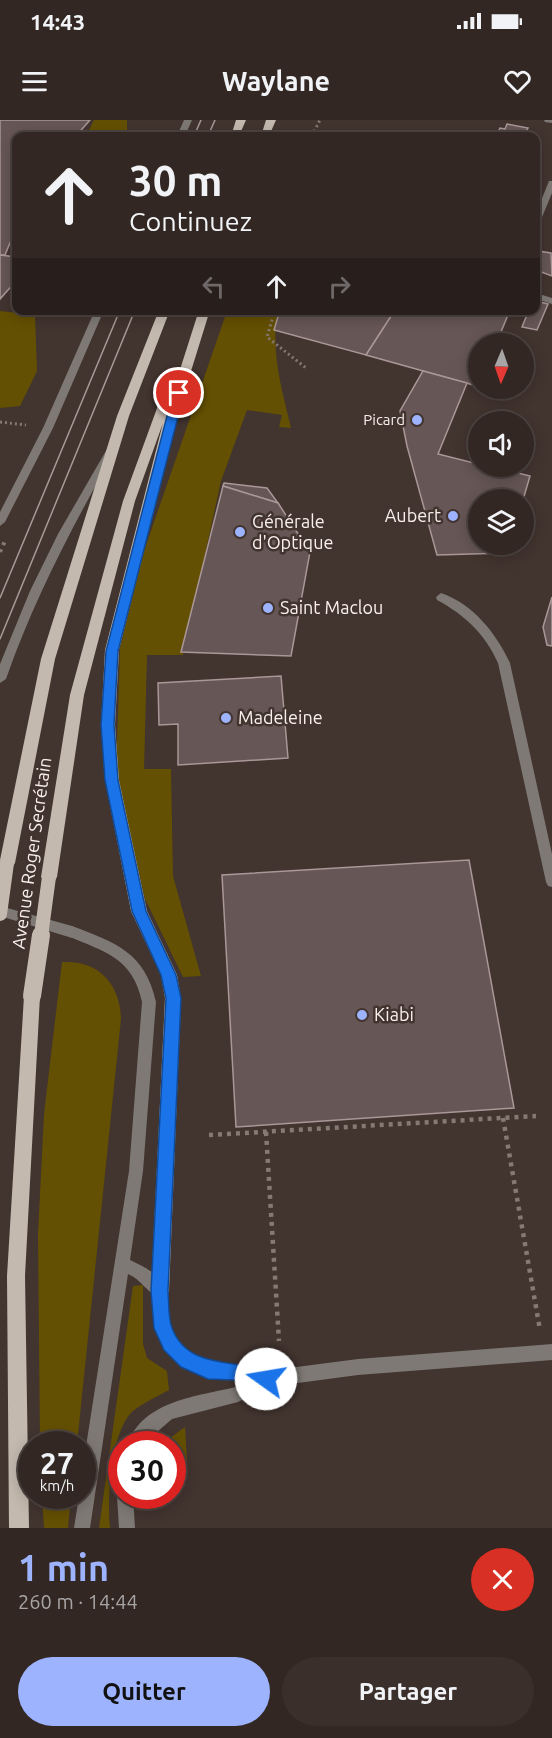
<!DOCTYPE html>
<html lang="fr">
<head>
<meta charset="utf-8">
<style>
  body { margin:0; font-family:Ubuntu,sans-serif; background:#3a2f2b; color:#f1f3f6; height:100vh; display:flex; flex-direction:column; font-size:22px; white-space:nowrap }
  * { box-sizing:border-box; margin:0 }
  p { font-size:20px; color:#a8a5a6 }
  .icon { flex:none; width:33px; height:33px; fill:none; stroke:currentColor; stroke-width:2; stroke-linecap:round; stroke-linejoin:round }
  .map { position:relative; height:1408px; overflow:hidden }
  .drawer { display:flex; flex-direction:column; background:#322723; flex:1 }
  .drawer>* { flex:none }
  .guide { position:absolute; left:12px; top:12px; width:528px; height:183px; border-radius:12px; box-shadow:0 3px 15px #0003,0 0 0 2px #4d4441; background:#322723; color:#f1f3f6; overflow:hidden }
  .needle { width:39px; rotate:182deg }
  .fabs { position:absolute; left:468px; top:213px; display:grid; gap:12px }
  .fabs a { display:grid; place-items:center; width:66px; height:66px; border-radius:50%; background:#322723; box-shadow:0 3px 15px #0003,0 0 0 2px #4d4441; font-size:30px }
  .speed { position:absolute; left:18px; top:1311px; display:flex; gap:12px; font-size:30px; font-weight:700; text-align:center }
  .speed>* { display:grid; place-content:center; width:78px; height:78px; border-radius:50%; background:#322723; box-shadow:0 3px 15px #0003,0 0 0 2px #4d4441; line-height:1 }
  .speed small { font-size:15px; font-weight:400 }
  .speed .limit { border:9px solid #d22; background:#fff; color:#111 }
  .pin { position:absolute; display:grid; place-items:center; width:51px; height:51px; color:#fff; margin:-26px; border:3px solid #fff; border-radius:50%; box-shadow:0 2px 6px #0007 }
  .me { position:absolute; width:66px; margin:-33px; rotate:283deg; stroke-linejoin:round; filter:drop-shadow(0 0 4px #0008) }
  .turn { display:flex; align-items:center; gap:21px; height:126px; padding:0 18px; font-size:27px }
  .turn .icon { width:78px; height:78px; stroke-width:2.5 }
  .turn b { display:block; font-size:42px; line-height:51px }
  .lanes { display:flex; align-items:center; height:57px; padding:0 18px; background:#0003; justify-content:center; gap:30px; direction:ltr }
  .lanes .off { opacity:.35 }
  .round { display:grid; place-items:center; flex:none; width:63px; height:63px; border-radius:32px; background:#3a2f2b }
  .headline { display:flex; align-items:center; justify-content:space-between; height:102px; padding:0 18px }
  h1 { font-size:36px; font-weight:600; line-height:45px; color:#9eb3fd }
  .cta { display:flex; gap:12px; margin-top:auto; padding:12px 18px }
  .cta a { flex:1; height:69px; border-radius:36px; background:#9eb3fd; color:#111; font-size:24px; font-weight:600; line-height:69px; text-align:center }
  .cta a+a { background:#3a2f2b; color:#f1f3f6 }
  .status { display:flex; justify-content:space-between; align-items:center; height:42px; padding:0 30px; background:#322723; direction:ltr }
  .status svg { height:16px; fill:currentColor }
  header { display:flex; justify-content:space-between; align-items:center; height:78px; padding:0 18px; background:#322723; font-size:27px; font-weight:600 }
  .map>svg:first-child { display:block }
  .green { fill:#645002 }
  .building { fill:#665656; stroke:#aa9798; stroke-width:1.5 }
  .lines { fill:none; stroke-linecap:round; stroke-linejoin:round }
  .path-far2 { stroke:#857974; stroke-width:3; stroke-dasharray:2 3; stroke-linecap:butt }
  .path-far1 { stroke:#857974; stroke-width:4; stroke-dasharray:3 4.5; stroke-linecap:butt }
  .path { stroke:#857974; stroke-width:4.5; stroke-dasharray:4 5; stroke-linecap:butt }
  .lane { fill:#7e7974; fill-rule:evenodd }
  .street { fill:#7e7974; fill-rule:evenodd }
  .primary { fill:#c4b9af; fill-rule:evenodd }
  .tram { stroke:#a69b97; stroke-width:1.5 }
  .primary-bridge-far1 { stroke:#c4b9af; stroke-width:14 }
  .primary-bridge { stroke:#c4b9af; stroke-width:18 }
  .route { fill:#1a73e8; stroke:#114b97; stroke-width:1.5 }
  .poi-dot { fill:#9eb3fd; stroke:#42342f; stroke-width:2 }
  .labels { text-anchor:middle; stroke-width:5; stroke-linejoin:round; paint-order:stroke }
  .far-poi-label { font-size:15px; fill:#f9f0ed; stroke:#42342f; text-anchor:end }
  .poi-label { font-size:18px; fill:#f9f0ed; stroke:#42342f; text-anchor:start }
  .street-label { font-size:18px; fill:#f9f0ed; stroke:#42342f }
</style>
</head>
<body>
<div class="status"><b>14:43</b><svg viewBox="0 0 49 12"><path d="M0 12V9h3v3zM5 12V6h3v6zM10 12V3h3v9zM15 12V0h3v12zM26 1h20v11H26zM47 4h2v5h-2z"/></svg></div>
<header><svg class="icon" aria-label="menu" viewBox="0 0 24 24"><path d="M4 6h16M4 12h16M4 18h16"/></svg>Waylane<svg class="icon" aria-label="heart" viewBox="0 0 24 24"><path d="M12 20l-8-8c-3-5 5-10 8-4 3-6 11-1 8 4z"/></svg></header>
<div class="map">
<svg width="552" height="1408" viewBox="0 0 552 1408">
  <rect width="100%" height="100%" fill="#42342f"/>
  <g class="green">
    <path d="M94,0H127V16H86Z"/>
    <path d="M0,191L35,195L37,251L20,286L0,288Z"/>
    <path d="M227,191H278C270,231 282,269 291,308L279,307L282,295L247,290L221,361L183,535H147L144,649H171L173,756L201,856L183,857L145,779L116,651L120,528L143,434Z"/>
    <path d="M62,842C99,840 120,864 121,899L77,1324H40L38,1114L44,994Z"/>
    <path d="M143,1165V1224L147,1238L167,1251L169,1270C158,1276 143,1283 133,1291C110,1312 107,1379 110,1408H99L133,1166Z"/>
    <path d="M185,1307L187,1341L182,1358L173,1362L172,1324H162Z"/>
    <path d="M42,1376H71L68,1408H44Z"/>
  </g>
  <g class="building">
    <path d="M0,0H90L76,16H16V118H12L5,135H0Z"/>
    <path d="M507,4L528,8L524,16H496L500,8L505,9Z"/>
    <path d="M538,131L551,133L552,156L536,150Z"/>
    <path d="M0,135L16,137V161L0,179Z"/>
    <path d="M536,181L548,184L537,210L522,207L529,190H536Z"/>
    <path d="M280,190H395L366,235L274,210Z"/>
    <path d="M395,190H510L496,224H478L477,266L366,235Z"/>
    <path d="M423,251L467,263L438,334L478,344V346H490L530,356L523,380H478V424H509L506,433L437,435L407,326L400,291Z"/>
    <path d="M224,363L267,368L278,383L223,366Z"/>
    <path d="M223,366L278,383L310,432L291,536L181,532Z"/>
    <path d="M552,477V526L547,525L543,507Z"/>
    <path d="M281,556L288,638L178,645V604L159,605L158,563Z"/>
    <path d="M469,740L514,988L236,1007L222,755Z"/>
  </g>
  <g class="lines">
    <g class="path-far2">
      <path d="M312,16L320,0"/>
      <path d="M275,190L267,217L306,248"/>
      <path d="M0,302L26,305"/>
    </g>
    <path class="path-far1" d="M0,432L5,421"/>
    <g class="path">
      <path d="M503,998L540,1210"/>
      <path d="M266,1012L279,1221"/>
      <path d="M209,1015L536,996"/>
    </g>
    <g class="lane">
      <path d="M110,328L115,331C73,405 34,479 6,559L0,563V544L30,471L58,414L107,329Z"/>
      <path d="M72,806C116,823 145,832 156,882L143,1051L130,1140C145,1147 161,1155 167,1171L165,1176L160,1178C147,1173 142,1160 128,1154L90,1408H74L79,1376H82V1352L129,1051L142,882C133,838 105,832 68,816L66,812L68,808Z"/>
    </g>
    <g class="street">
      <path d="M184,0H192L185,16H177Z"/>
      <path d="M544,0H552V3L545,2Z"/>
      <path d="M549,61H552V73L540,102L536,104V93Z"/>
      <path d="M536,173L552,178V184L536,179Z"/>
      <path d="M95,190H104L53,308L5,402L0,406V392L43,308Z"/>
      <path d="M441,473C473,484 496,513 510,543L552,734V767L548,766L546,762L498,543C485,514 465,495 437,480L436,477Z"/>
      <path d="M0,786L72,806L76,808L78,812L76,816L72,818L0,796Z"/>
      <path d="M160,1164L165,1166L167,1171L169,1198L174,1214L182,1226L194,1235L205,1239L266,1251L358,1239L552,1224V1240L358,1255L268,1267L238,1282L172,1299L150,1318L145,1324H128C142,1281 198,1276 236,1267L244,1262C198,1254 169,1252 155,1202C153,1192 151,1176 155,1166Z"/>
      <path d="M122,1369V1376H133L135,1408H119L117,1376Z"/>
    </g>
    <g class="primary">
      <path d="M236,0H246L239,16H231Z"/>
      <path d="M266,0H276L269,16H261Z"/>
      <path d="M159,190H170L129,296L55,539L15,743L12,748L7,750L2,748L0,740L41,539L117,296Z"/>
      <path d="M199,190H210L178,293L119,530L115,605L119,660L147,791L177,855L181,878L169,1171L167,1178L160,1180L153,1178L151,1171L165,878L161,855L131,791L105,660L101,605L105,530L163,303L135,381L84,575L57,757L54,762L49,764L44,762L41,757L70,575L123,381L167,261L173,257L177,259Z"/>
      <path d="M32,869L38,871L40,876L25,1156L29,1408H9L7,1156L24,876L26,871Z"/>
    </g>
    <g class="tram">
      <path d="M194,16L201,0"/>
      <path d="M208,16L215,0"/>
      <path d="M0,478L120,190"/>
      <path d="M0,519L135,190"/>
    </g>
    <g class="primary-bridge-far1">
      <path d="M0,794L7,743"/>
      <path d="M41,816L49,757"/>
    </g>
    <path class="primary-bridge" d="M32,876L41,815"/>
  </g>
  <path class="route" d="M179,269L184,273L118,531L114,605L118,660L146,791L176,855L181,878L168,1171C169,1183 168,1198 172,1208C188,1251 238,1238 272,1253L275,1259L272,1265L266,1268L234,1260L208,1259L181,1247L164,1230L154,1208L151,1171L166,878L161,855L132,791L105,660L101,605L106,531L173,273Z"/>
  <g class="poi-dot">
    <circle cx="417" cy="300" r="6"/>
    <circle cx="453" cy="396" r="6"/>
    <circle cx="240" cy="412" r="6"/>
    <circle cx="268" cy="488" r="6"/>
    <circle cx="226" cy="598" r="6"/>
    <circle cx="362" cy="895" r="6"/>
  </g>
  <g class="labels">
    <g class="far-poi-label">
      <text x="405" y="305">Picard</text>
    </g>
    <g class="poi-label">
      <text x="441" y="402" text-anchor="end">Aubert</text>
      <text x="252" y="408">Générale<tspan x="252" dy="21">d'Optique</tspan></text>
      <text x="280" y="494">Saint Maclou</text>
      <text x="238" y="604">Madeleine</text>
      <text x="374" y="901">Kiabi</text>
    </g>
    <g class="street-label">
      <text transform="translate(32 733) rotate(-82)" y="6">Avenue Roger Secrétain</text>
    </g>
  </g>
</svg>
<div class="fabs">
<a><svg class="needle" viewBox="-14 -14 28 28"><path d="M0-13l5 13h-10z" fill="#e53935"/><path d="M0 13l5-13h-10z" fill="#a8a5a6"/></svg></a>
<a><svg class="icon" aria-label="sound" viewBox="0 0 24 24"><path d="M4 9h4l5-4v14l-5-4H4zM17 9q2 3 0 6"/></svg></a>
<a><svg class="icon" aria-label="layers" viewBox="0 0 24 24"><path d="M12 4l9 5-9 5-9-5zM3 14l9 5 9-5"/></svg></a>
</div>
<div class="speed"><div>27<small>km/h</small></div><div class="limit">30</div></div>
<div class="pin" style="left:179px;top:273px;background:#d93025"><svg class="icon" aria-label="arrive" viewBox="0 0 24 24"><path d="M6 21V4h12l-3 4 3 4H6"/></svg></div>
<svg class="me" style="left:266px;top:1259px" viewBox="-20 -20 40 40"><circle r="19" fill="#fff"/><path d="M0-13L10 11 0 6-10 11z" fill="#1a73e8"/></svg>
<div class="guide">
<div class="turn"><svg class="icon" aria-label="ahead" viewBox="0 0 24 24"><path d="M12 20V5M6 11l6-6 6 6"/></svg><div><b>30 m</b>Continuez</div></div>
<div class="lanes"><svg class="icon off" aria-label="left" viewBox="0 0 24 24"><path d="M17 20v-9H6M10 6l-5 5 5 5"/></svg><svg class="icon" aria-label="ahead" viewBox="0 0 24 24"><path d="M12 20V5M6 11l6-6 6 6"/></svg><svg class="icon off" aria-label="right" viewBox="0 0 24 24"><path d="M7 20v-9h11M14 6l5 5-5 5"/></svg></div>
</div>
</div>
<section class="drawer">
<div class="headline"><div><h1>1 min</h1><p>260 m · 14:44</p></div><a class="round" style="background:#d93025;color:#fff"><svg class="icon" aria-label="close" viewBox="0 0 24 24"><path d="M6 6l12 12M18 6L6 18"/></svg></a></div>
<div class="cta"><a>Quitter</a><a>Partager</a></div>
</section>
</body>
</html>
